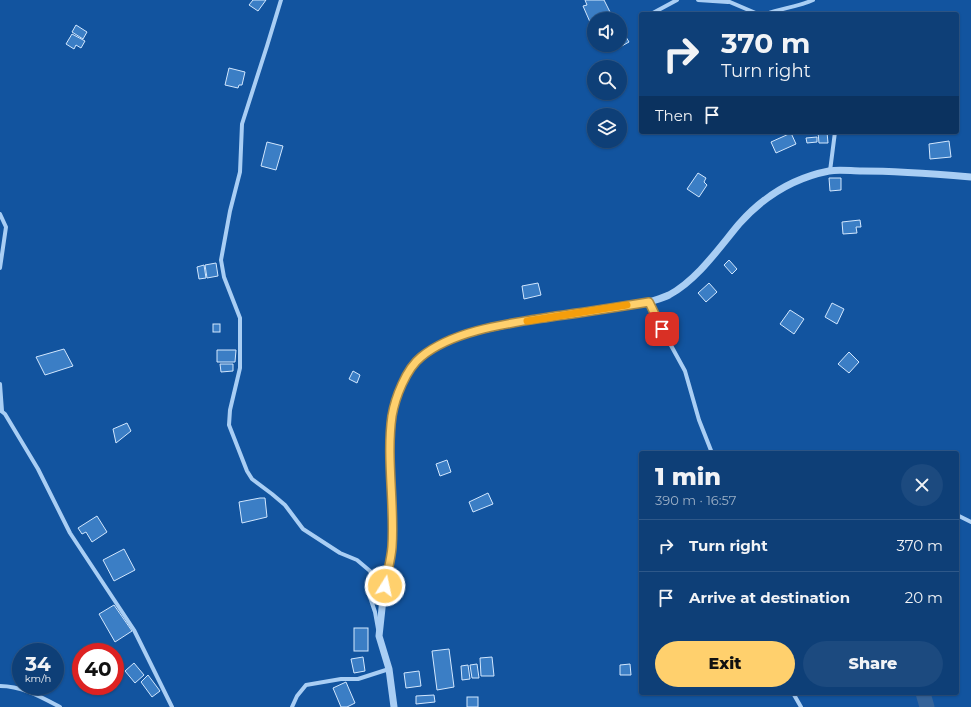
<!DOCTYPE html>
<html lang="en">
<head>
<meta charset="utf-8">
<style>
  body { margin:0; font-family:Montserrat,sans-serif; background:#1c4a7f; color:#f1f3f6; height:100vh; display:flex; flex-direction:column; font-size:15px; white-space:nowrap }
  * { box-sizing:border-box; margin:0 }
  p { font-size:13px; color:#9bafc6 }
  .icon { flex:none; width:22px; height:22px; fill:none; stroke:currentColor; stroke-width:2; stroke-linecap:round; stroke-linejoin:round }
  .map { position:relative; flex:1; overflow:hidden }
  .sheet { position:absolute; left:639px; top:451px; width:320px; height:244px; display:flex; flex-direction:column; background:#0e3f77; border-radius:4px; box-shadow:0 1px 3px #0004,0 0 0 1px #2e5889 }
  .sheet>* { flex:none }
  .hud { position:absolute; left:639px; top:12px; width:320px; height:122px; border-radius:4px; box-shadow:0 1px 3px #0004,0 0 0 1px #2e5889; background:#0e3f77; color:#f1f3f6; overflow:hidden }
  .fabs { position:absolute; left:587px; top:12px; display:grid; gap:8px }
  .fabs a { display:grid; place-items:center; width:40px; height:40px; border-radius:50%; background:#0e3f77; box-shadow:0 1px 3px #0004,0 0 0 1px #2e5889; font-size:20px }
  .speed { position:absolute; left:12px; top:643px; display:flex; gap:8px; font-size:20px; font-weight:700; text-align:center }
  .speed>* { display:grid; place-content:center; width:52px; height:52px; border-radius:50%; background:#0e3f77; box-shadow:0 1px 3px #0004,0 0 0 1px #2e5889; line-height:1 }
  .speed small { font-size:10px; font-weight:400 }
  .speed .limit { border:6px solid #d22; background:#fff; color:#111 }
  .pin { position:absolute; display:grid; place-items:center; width:34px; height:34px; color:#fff; margin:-17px; border-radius:8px; box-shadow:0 2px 6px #0006 }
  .me { position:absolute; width:44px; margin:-22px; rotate:10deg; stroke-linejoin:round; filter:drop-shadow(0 0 3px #0008) }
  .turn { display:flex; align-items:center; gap:14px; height:84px; padding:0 16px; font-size:18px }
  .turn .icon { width:52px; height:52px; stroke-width:2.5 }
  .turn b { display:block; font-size:28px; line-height:34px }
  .then { display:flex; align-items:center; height:38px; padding:0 16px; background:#0003; gap:8px; font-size:15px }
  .round { display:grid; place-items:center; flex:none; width:42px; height:42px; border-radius:21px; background:#1c4a7f }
  .headline { display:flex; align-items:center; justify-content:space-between; height:68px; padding:0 16px }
  h1 { font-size:24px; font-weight:800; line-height:30px }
  .cta { display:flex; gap:8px; margin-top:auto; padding:8px 16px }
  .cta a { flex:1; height:46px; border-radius:24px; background:#ffd06d; color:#111; font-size:16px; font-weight:800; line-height:46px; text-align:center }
  .cta a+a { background:#1c4a7f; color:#f1f3f6 }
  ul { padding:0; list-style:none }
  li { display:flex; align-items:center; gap:12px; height:52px; padding:0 16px; border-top:1px solid #2e5889 }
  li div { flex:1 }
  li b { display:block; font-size:15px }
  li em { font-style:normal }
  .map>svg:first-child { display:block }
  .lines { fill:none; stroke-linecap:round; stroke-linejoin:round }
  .river { stroke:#34639a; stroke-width:15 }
  .building { fill:#3b7ec5; stroke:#d2e7fe }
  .minor { stroke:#a9cef4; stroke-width:4 }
  .tertiary { stroke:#a9cef4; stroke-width:7 }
  .route-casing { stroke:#a68747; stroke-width:10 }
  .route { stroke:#ffd06d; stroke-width:7 }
  .slow { stroke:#f59e0b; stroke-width:7 }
</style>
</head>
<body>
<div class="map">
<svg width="971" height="707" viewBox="0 0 971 707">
  <rect width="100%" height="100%" fill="#12549f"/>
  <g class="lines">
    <path class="river" d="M923,693L927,707"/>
  </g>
  <g class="building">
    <path d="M253,0H266L258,11L249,5Z"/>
    <path d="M585,0H604L612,16L605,19H594V20L590,22L583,6L587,5Z"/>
    <path d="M76,25L87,32L83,39L72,32Z"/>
    <path d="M72,34L85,41L81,48L76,45L74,49L66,44Z"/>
    <path d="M626,37L629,42L620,47V40Z"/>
    <path d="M229,68L245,72L242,85H239L238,88L225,85Z"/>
    <path d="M818,132H827L828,143H819Z"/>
    <path d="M791,133L796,144L776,153L771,142Z"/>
    <path d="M817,137V142L807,143L806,138Z"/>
    <path d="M949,141L951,157L930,159L929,144Z"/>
    <path d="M267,142L283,146L276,170L261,166Z"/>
    <path d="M698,173L706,178L704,182L707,185L699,197L687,189Z"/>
    <path d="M829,178H841V190L830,191Z"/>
    <path d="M860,220L861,227H856L857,233L843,234L842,222Z"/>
    <path d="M729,260L737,269L732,274L724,265Z"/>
    <path d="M216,263L218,276L207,278L205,265Z"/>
    <path d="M204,265L206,278L199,279L197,267Z"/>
    <path d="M538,283L541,295L524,299L522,286Z"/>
    <path d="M709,283L717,292L706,302L698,293Z"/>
    <path d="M832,303L844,309L837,324L825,317Z"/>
    <path d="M790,310L804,319L794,334L780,324Z"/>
    <rect x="213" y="324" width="7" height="8"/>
    <path d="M64,349L73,366L45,375L36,357Z"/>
    <path d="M217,350H236L235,362H217Z"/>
    <path d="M849,352L859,362L849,373L838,364Z"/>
    <path d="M220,364H233V371L221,372Z"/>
    <path d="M353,371L360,375L357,383L349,379Z"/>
    <path d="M127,423L131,431L116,443L113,429Z"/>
    <path d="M447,460L451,472L440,476L436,464Z"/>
    <path d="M488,493L493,504L473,512L469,502Z"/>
    <path d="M260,498H265L267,517L242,523L239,502Z"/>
    <path d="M97,516L107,532L92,542L86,532L82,534L78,528Z"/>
    <path d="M124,549L135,570L114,581L103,560Z"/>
    <path d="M114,605L132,631L115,642L99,614Z"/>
    <rect x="354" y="628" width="14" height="23"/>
    <path d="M449,649L454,687L437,690L432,651Z"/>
    <path d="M363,657L365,671L354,673L351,659Z"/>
    <path d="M492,657L494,676H481L480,658Z"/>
    <path d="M134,663L144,675L135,683L125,671Z"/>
    <path d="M477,664L479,678H472L470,665Z"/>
    <path d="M630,664L631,675H620V665Z"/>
    <path d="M468,665L470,679L462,680L461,666Z"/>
    <path d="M419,671L421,686L406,688L404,673Z"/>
    <path d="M148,675L160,691L152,697L141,682Z"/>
    <path d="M346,682L355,703L347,707H341L333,688Z"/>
    <path d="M434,695L435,702L416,704V696Z"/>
    <rect x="467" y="697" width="11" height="10"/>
  </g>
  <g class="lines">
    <g class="minor">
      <path d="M281,0L267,46L242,124L240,172L230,211L221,260L224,277L240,318V368L230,410L229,425L247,471L252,479L272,494L285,505L303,529L340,553L357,560L370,571L372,578L369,594L375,612L378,629"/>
      <path d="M698,0L728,2"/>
      <path d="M725,0L758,14"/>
      <path d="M651,14L677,0"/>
      <path d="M766,14C781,8 798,7 813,0"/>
      <path d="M830,171L835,132"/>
      <path d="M0,214L6,227L0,268"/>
      <path d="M649,302L662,329L685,371L699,420L712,453"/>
      <path d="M0,384L2,411"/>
      <path d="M0,410L5,414L38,469L70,533L134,630L172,707"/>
      <path d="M957,515L971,522"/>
      <path d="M0,686C22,686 41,697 60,707"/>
      <path d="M793,693L801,707"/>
      <path d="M292,707L297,696L306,685L341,679H358L389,669"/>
    </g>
    <path class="tertiary" d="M394,707L389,669L379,636L383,599L392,547L390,442L392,416L397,397L406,376L419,358L440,344L467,333L526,321L649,302C655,300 663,298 669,295C697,280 719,248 739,224C763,197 793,178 829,171C839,169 851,171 862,171C898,171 935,174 971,177"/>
  </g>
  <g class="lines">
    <g class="route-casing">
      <path id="route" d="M385,586C387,573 391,560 392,547C395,505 386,458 392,416C395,398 406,369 421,357C455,329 513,323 556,316C587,312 618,307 649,302L662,329"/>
    </g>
    <use href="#route" class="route"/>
    <path class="slow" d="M527,321L627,305"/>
  </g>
</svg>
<div class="fabs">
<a><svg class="icon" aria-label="sound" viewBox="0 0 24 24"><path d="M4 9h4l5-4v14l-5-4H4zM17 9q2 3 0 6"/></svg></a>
<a><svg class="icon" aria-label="search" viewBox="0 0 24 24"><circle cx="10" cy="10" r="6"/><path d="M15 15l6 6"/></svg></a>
<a><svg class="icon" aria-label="layers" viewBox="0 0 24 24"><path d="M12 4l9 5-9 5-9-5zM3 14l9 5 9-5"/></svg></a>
</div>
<div class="speed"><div>34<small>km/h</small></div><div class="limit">40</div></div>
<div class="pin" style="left:662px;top:329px;background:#d93025"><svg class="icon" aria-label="arrive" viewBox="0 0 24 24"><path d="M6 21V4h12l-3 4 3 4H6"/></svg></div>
<svg class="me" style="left:385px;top:586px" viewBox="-20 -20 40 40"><circle r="17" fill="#ffd06d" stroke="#fff" stroke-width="3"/><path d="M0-11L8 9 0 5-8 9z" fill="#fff"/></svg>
<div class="hud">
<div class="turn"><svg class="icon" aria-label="right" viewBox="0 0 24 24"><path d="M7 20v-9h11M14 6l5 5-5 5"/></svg><div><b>370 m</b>Turn right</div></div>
<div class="then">Then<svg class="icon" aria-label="arrive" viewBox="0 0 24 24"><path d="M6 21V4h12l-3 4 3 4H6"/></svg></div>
</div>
<section class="sheet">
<div class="headline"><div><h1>1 min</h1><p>390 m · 16:57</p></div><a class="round"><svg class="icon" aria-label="close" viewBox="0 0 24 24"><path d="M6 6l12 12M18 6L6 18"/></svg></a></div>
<ul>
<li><svg class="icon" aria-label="right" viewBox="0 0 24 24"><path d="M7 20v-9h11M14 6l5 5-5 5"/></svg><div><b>Turn right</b></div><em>370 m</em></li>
<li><svg class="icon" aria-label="arrive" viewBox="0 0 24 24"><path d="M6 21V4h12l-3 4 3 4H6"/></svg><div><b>Arrive at destination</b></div><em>20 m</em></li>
</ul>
<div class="cta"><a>Exit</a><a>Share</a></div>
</section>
</div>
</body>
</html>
